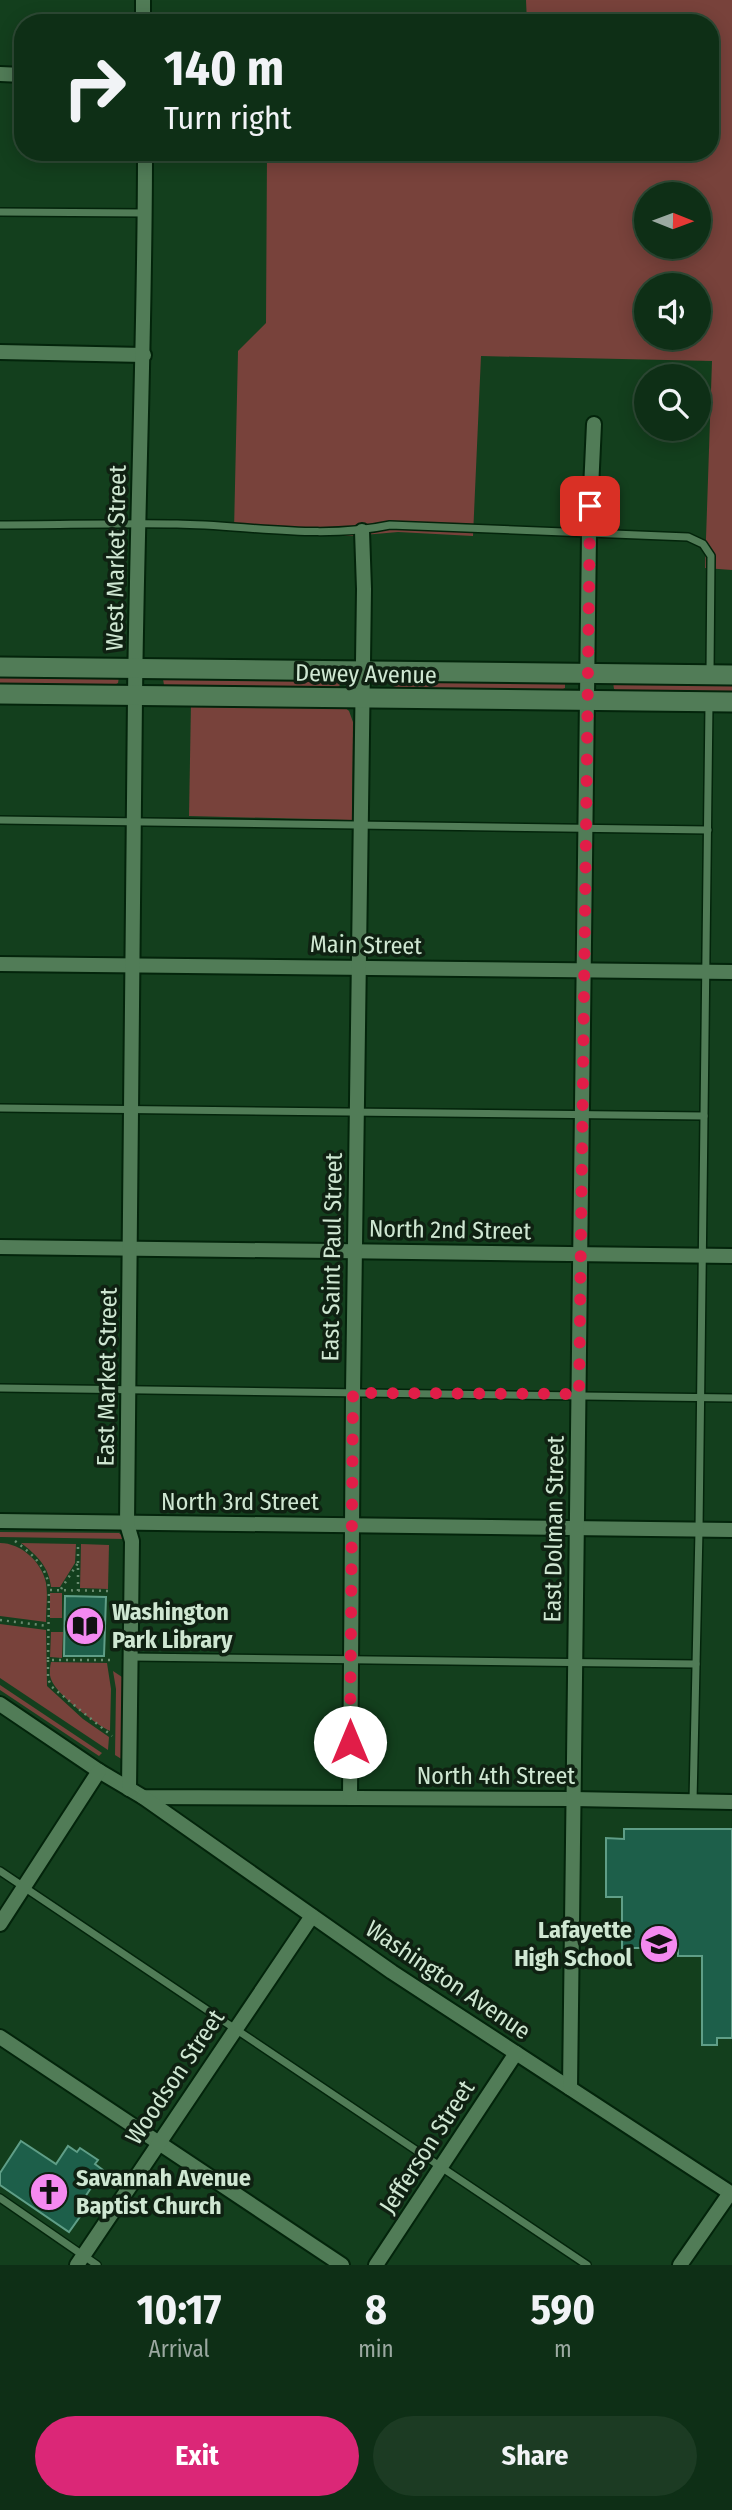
<!DOCTYPE html>
<html lang="en">
<head>
<meta charset="utf-8">
<style>
  body { margin:0; font-family:"Fira Sans Condensed",sans-serif; background:#1c3b23; color:#f1f3f6; height:100vh; display:flex; flex-direction:column; font-size:26px; white-space:nowrap }
  * { box-sizing:border-box; margin:0 }
  p { font-size:23px; color:#9ba9a1 }
  .icon { flex:none; width:38px; height:38px; fill:none; stroke:currentColor; stroke-width:2; stroke-linecap:round; stroke-linejoin:round }
  .map { position:relative; height:2265px; overflow:hidden }
  .sheet { display:flex; flex-direction:column; background:#0e2f16; flex:1 }
  .sheet>* { flex:none }
  .top-card { position:absolute; left:14px; top:14px; width:705px; height:147px; border-radius:28px; box-shadow:0 4px 18px #0003,0 0 0 2px #2e4a35; background:#0e2f16; color:#f1f3f6; overflow:hidden }
  .needle { width:46px; rotate:91deg }
  .buttons { position:absolute; left:634px; top:182px; display:grid; gap:14px }
  .buttons a { display:grid; place-items:center; width:77px; height:77px; border-radius:50%; background:#0e2f16; box-shadow:0 4px 18px #0003,0 0 0 2px #2e4a35; font-size:35px }
  .pin { position:absolute; display:grid; place-items:center; width:60px; height:60px; color:#fff; margin:-30px; border-radius:14px; box-shadow:0 4px 10px #0006 }
  .me { position:absolute; width:77px; margin:-38px; rotate:0deg; stroke-linejoin:round; filter:drop-shadow(0 0 5px #0008) }
  .turn { display:flex; align-items:center; gap:24px; height:147px; padding:0 35px; font-size:32px }
  .turn .icon { width:91px; height:91px; stroke-width:2.5 }
  .turn b { display:block; font-size:49px; line-height:60px }
  .eta { display:flex; justify-content:space-evenly; align-items:center; height:119px; text-align:center }
  .eta b { font-size:42px; font-weight:700; line-height:49px }
  .action { display:flex; gap:14px; margin-top:auto; padding:14px 35px }
  .action a { flex:1; height:80px; border-radius:42px; background:#db2777; color:#fff; font-size:28px; font-weight:700; line-height:80px; text-align:center }
  .action a+a { background:#1c3b23; color:#f1f3f6 }
  .map>svg:first-child { display:block }
  .green { fill:#78423b; fill-rule:evenodd }
  .building { fill:#1d5f4a; stroke:#5f9e87; stroke-width:2 }
  .lines { fill:none; stroke-linecap:round; stroke-linejoin:round }
  .lane-casing { stroke:#03240b; stroke-width:10 }
  .street-casing { stroke:#03240b; stroke-width:18 }
  .secondary-casing { stroke:#03240b; stroke-width:23 }
  .path { stroke:#698b6f; stroke-width:2.5; stroke-dasharray:2 5; stroke-linecap:butt }
  .lane { stroke:#517c57; stroke-width:7 }
  .street { stroke:#517c57; stroke-width:14 }
  .secondary { stroke:#517c57; stroke-width:19 }
  .route { stroke:#e11d48; stroke-width:12; stroke-dasharray:0 21.6 }
  .labels { text-anchor:middle; stroke-width:7; stroke-linejoin:round; paint-order:stroke }
  .street-label { font-size:24px; fill:#cfe7d2; stroke:#0f2112 }
  .poi-label { font-size:24px; font-weight:bold; fill:#cfe7d2; stroke:#0f2112; text-anchor:start }
</style>
</head>
<body>
<div class="map">
<svg width="732" height="2265" viewBox="0 0 732 2265">
  <rect width="100%" height="100%" fill="#133f1d"/>
  <g class="green">
    <path d="M526,0H732V570L705,568L712,361L481,356L473,536L398,532L352,536L234,531L238,351L266,323L267,152H710V23H527ZM646,194H698V247H646ZM646,285H698V338H646Z"/>
    <path d="M0,674L119,677L118,683L113,686L0,685Z"/>
    <path d="M169,676L340,680V685L336,689L164,685L163,679Z"/>
    <path d="M392,680L565,683V688L559,691L398,690L393,686Z"/>
    <path d="M732,680V693L618,692L614,689L613,682Z"/>
    <path d="M191,703L342,705L349,711L353,722L352,820L189,816Z"/>
    <path d="M0,1532L119,1533L126,1539L0,1537Z"/>
    <path d="M0,1543C21,1543 42,1562 46,1583C48,1596 46,1609 46,1622L0,1616Z"/>
    <path d="M21,1543L76,1544L75,1563L60,1587H51C49,1567 37,1555 21,1543Z"/>
    <path d="M81,1544L109,1545L108,1589L80,1588Z"/>
    <rect x="50" y="1593" width="12" height="25"/>
    <path d="M0,1624L46,1630L47,1686L83,1719L109,1737L108,1750L0,1678Z"/>
    <path d="M51,1632H63L62,1658L50,1657Z"/>
    <path d="M51,1662L107,1663L111,1689L110,1731C96,1725 55,1693 51,1679C49,1674 50,1667 51,1662Z"/>
    <path d="M113,1671L125,1679L123,1760L115,1755L116,1689Z"/>
    <path d="M0,1685L102,1753L99,1756L0,1690Z"/>
  </g>
  <g class="building">
    <path d="M65,1596L106,1597L104,1656H64Z"/>
    <path d="M624,1829H732V2038H717V2045H702V1956H678V1948H622V1897H606V1838L624,1839Z"/>
    <path d="M21,2141L56,2164L68,2146L77,2152L80,2148L98,2160L95,2164L103,2170L83,2200L89,2204L69,2232L0,2185V2173Z"/>
  </g>
  <g class="lines">
    <g class="lane-casing">
      <g id="lane">
        <path d="M0,212L144,213"/>
        <path d="M0,525C59,525 118,523 177,524C247,525 320,540 390,525L688,537L703,544L711,556L710,672"/>
        <path d="M0,820L708,830"/>
        <path d="M0,1108L704,1116"/>
        <path d="M0,1388L732,1398"/>
        <path d="M131,1657L696,1664"/>
        <path d="M693,1801L699,1530L709,704"/>
        <path d="M0,1871L587,2265"/>
        <path d="M0,2198L97,2265"/>
      </g>
    </g>
    <g class="street-casing">
      <g id="street">
        <path d="M143,0V23"/>
        <path d="M0,74L23,75"/>
        <path d="M0,352L144,355"/>
        <path d="M0,964L732,972"/>
        <path d="M0,1247L732,1256"/>
        <path d="M0,1521L732,1530"/>
        <path d="M0,1704L99,1771L143,1797L573,1799L732,1802"/>
        <path d="M129,1789L132,1541L127,1524C132,1248 132,972 135,697C137,515 145,334 145,152"/>
        <path d="M143,1797L392,1972L732,2194"/>
        <path d="M350,1798L353,1393L364,589L362,531"/>
        <path d="M0,1924L99,1771"/>
        <path d="M0,2037L342,2265"/>
        <path d="M570,2088L589,533L594,424"/>
        <path d="M77,2265L312,1916"/>
        <path d="M376,2265L516,2053"/>
        <path d="M680,2265L730,2193"/>
      </g>
    </g>
    <g class="secondary-casing">
      <g id="secondary">
        <path d="M0,667L732,675"/>
        <path d="M0,694L732,702"/>
      </g>
    </g>
    <g class="path">
      <path d="M15,1541C32,1554 48,1567 49,1590"/>
      <path d="M61,1589L78,1563"/>
      <path d="M78,1591V1542"/>
      <path d="M0,1620L48,1626"/>
      <path d="M48,1660V1679L52,1687L112,1736"/>
      <path d="M110,1660H48L49,1590L111,1591"/>
    </g>
    <use href="#lane" class="lane"/>
    <use href="#street" class="street"/>
    <use href="#secondary" class="secondary"/>
  </g>
  <g class="lines">
    <path class="route" d="M350,1742L353,1393L579,1394L590,506"/>
  </g>
  <defs>
    <g id="library-disc" transform="scale(2.0125)"><circle r="9.5" fill="#f489f0" stroke="#0f2112"/><path d="M-6-4Q-3-5.5-.7-3.5V5Q-3 3-6 4ZM6-4Q3-5.5 .7-3.5V5Q3 3 6 4Z" fill="#111"/></g>
    <g id="school-disc" transform="scale(2.0125)"><circle r="9.5" fill="#f489f0" stroke="#0f2112"/><path d="M0-5L7-2L0 1L-7-2ZM-4 1L0 2.5L4 1V4Q0 6-4 4Z" fill="#111"/></g>
    <g id="church-disc" transform="scale(2.0125)"><circle r="9.5" fill="#f489f0" stroke="#0f2112"/><path d="M-1.2-6h2.4v3.5h3.3v2.4h-3.3V6h-2.4V-.1h-3.3v-2.4h3.3Z" fill="#111"/></g>
  </defs>
  <g fill-rule="evenodd">
    <use href="#library-disc" x="85" y="1626"/>
    <use href="#school-disc" x="659" y="1944"/>
    <use href="#church-disc" x="49" y="2192"/>
  </g>
  <g class="labels">
    <g class="street-label">
      <text transform="translate(116 558) rotate(-89)" y="8">West Market Street</text>
      <text transform="translate(366 674) rotate(1)" y="8">Dewey Avenue</text>
      <text transform="translate(366 945) rotate(1)" y="8">Main Street</text>
      <text transform="translate(450 1230) rotate(1)" y="8">North 2nd Street</text>
      <text transform="translate(332 1257) rotate(-89)" y="8">East Saint Paul Street</text>
      <text transform="translate(107 1377) rotate(-89)" y="8">East Market Street</text>
      <text x="240" y="1510">North 3rd Street</text>
      <text transform="translate(554 1529) rotate(-89)" y="8">East Dolman Street</text>
      <text x="496" y="1784">North 4th Street</text>
      <text transform="translate(448 1980) rotate(34)" y="8">Washington Avenue</text>
      <text transform="translate(175 2077) rotate(-56)" y="8">Woodson Street</text>
      <text transform="translate(427 2147) rotate(-57)" y="8">Jefferson Street</text>
    </g>
    <g class="poi-label">
      <text x="112" y="1620">Washington<tspan x="112" dy="28">Park Library</tspan></text>
      <text x="632" y="1938" text-anchor="end">Lafayette<tspan x="632" dy="28">High School</tspan></text>
      <text x="76" y="2186">Savannah Avenue<tspan x="76" dy="28">Baptist Church</tspan></text>
    </g>
  </g>
</svg>
<div class="buttons">
<a><svg class="needle" viewBox="-14 -14 28 28"><path d="M0-13l5 13h-10z" fill="#e53935"/><path d="M0 13l5-13h-10z" fill="#9ba9a1"/></svg></a>
<a><svg class="icon" aria-label="sound" viewBox="0 0 24 24"><path d="M4 9h4l5-4v14l-5-4H4zM17 9q2 3 0 6"/></svg></a>
<a><svg class="icon" aria-label="search" viewBox="0 0 24 24"><circle cx="10" cy="10" r="6"/><path d="M15 15l6 6"/></svg></a>
</div>
<div class="pin" style="left:590px;top:506px;background:#d93025"><svg class="icon" aria-label="arrive" viewBox="0 0 24 24"><path d="M6 21V4h12l-3 4 3 4H6"/></svg></div>
<svg class="me" style="left:350px;top:1742px" viewBox="-20 -20 40 40"><circle r="19" fill="#fff"/><path d="M0-13L10 11 0 6-10 11z" fill="#e11d48"/></svg>
<div class="top-card">
<div class="turn"><svg class="icon" aria-label="right" viewBox="0 0 24 24"><path d="M7 20v-9h11M14 6l5 5-5 5"/></svg><div><b>140 m</b>Turn right</div></div>
</div>
</div>
<section class="sheet">
<div class="eta">
<div><b>10:17</b><p>Arrival</p></div>
<div><b>8</b><p>min</p></div>
<div><b>590</b><p>m</p></div>
</div>
<div class="action"><a>Exit</a><a>Share</a></div>
</section>
</body>
</html>
